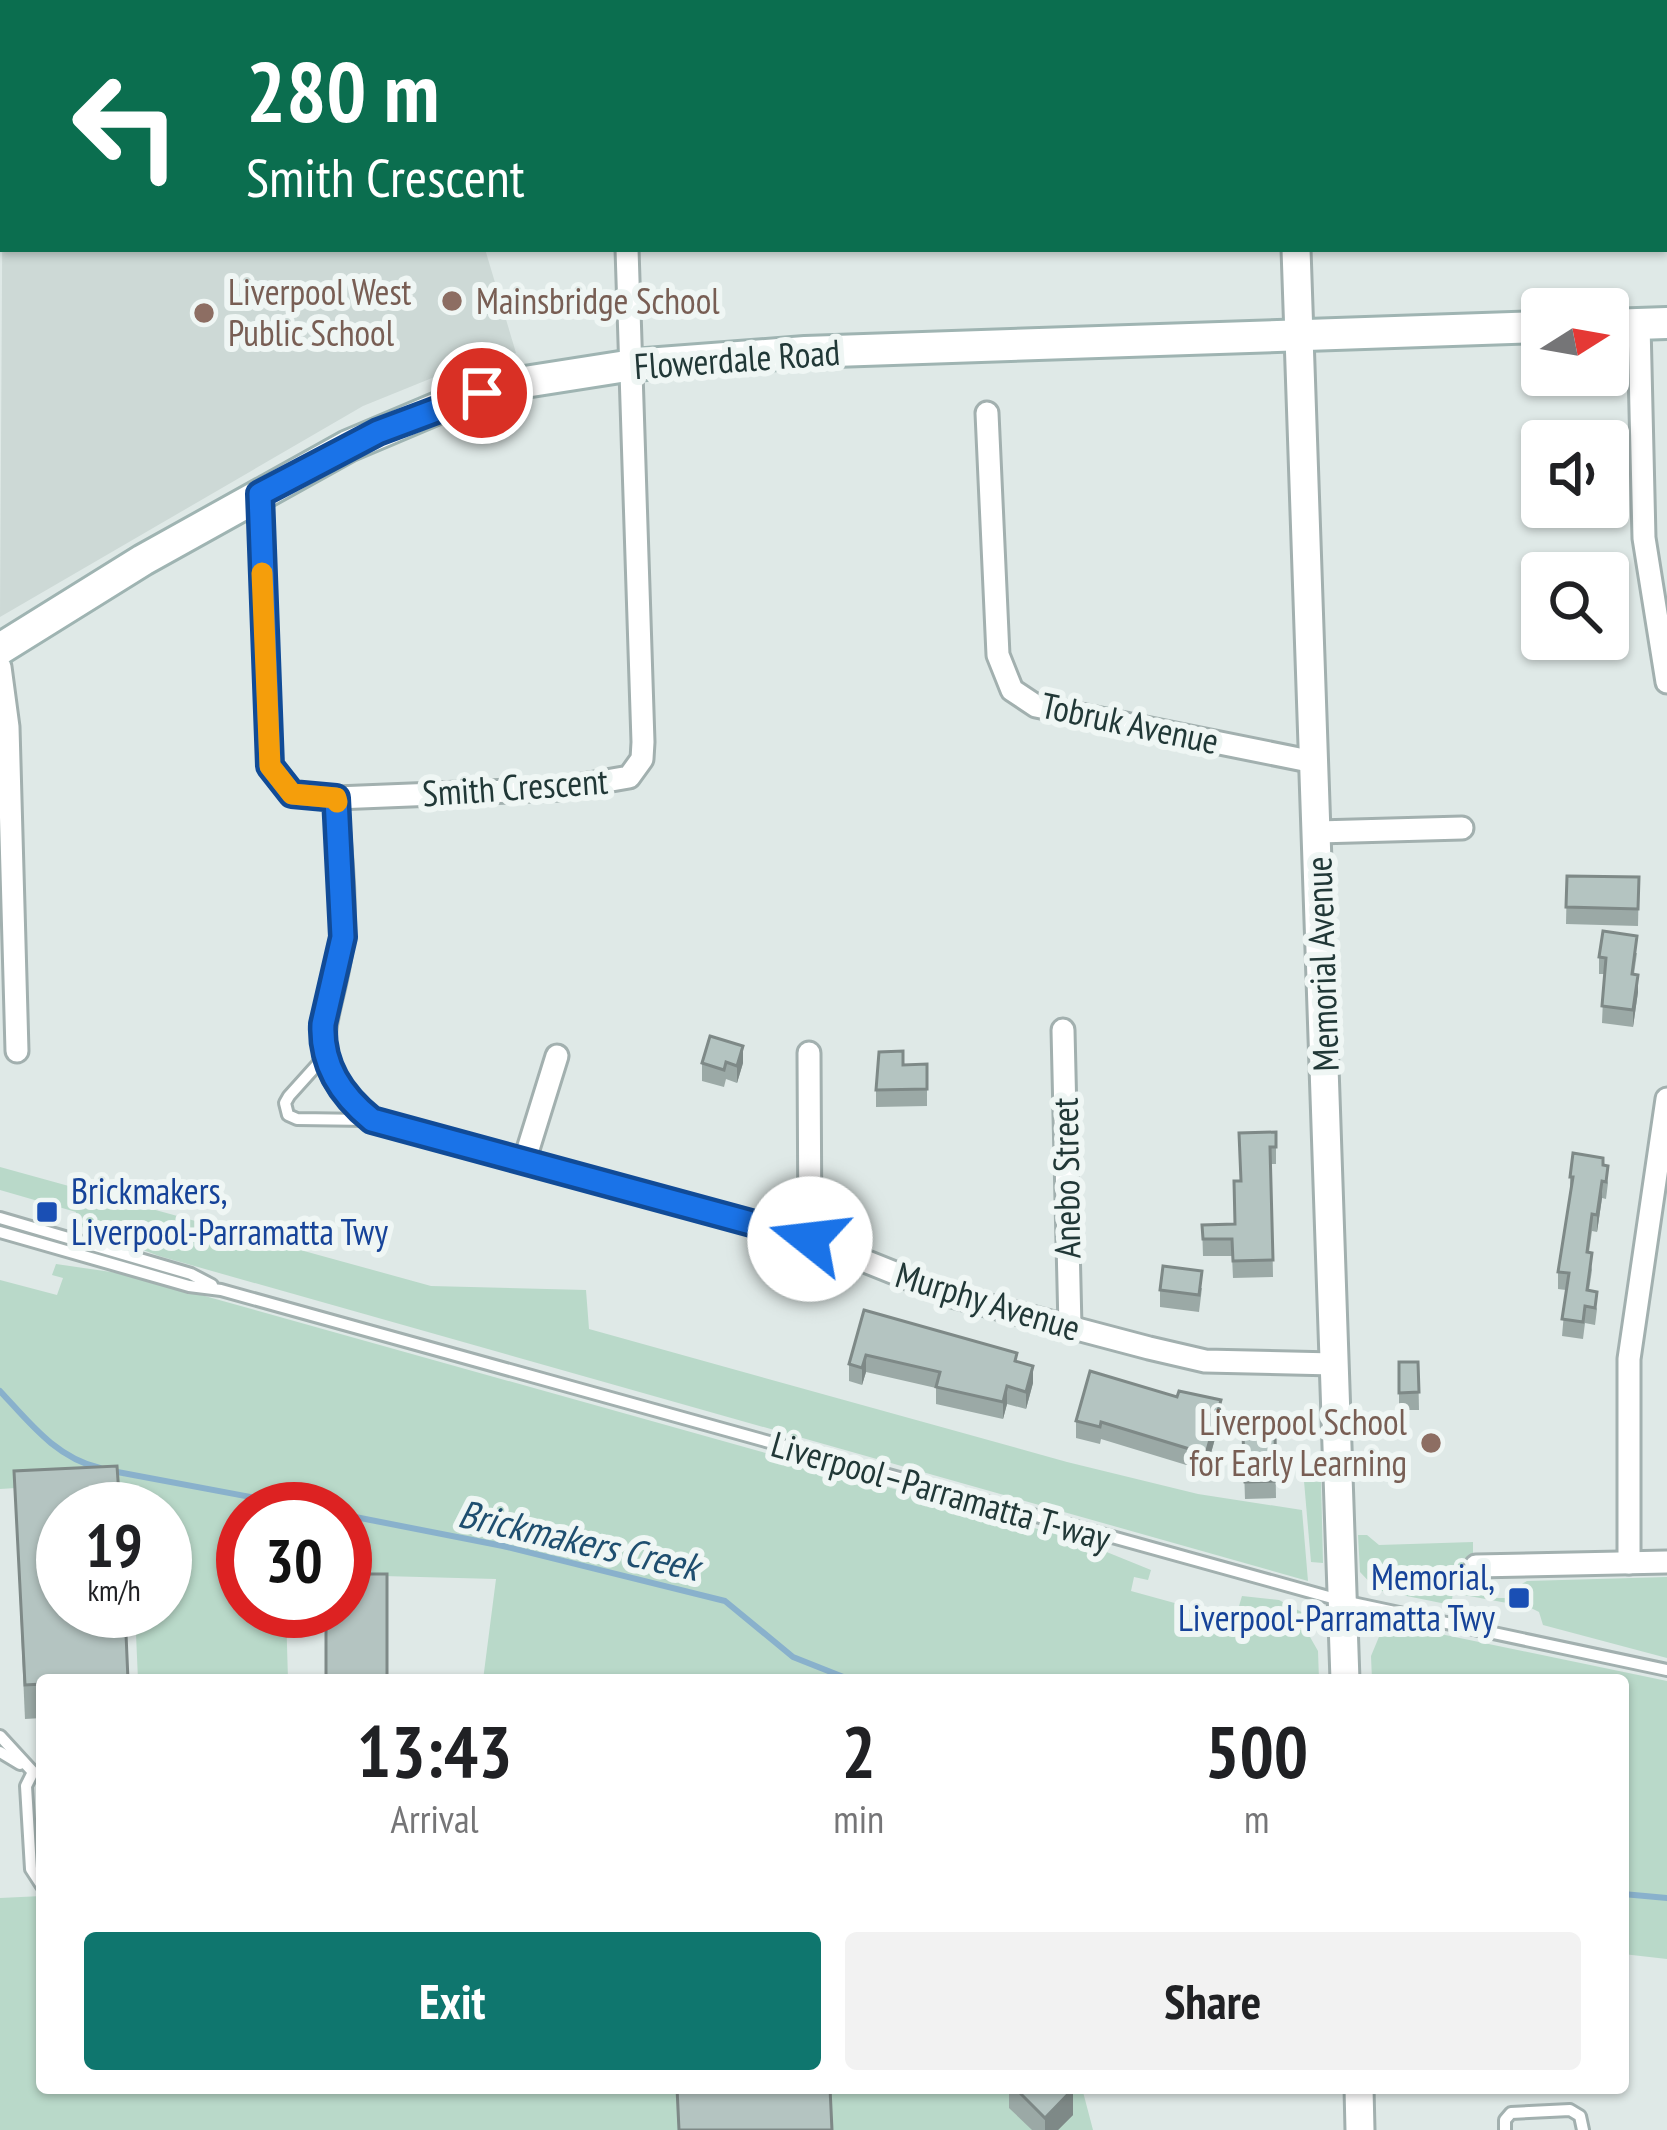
<!DOCTYPE html>
<html lang="en">
<head>
<meta charset="utf-8">
<style>
  body { margin:0; font-family:"PT Sans Narrow",sans-serif; background:#f2f2f2; color:#202124; height:100vh; display:flex; flex-direction:column; font-size:45px; white-space:nowrap }
  * { box-sizing:border-box; margin:0 }
  p { font-size:39px; color:#757577 }
  .icon { flex:none; width:66px; height:66px; fill:none; stroke:currentColor; stroke-width:2; stroke-linecap:round; stroke-linejoin:round }
  .map { position:relative; flex:1; overflow:hidden }
  .panel { position:absolute; left:36px; top:1674px; width:1593px; height:420px; display:flex; flex-direction:column; background:#fff; border-radius:12px; box-shadow:0 3px 9px #0004 }
  .panel>* { flex:none }
  .banner { position:absolute; left:0px; top:0px; width:1668px; height:252px; box-shadow:0 3px 9px #0004; background:#0b6e4f; color:#fff; overflow:hidden }
  .needle { width:78px; rotate:79deg }
  .buttons { position:absolute; left:1521px; top:288px; display:grid; gap:24px }
  .buttons a { display:grid; place-items:center; width:108px; height:108px; border-radius:12px; background:#fff; box-shadow:0 3px 9px #0004; font-size:60px }
  .speed { position:absolute; left:36px; top:1482px; display:flex; gap:24px; font-size:60px; font-weight:700; text-align:center }
  .speed>* { display:grid; place-content:center; width:156px; height:156px; border-radius:50%; background:#fff; box-shadow:0 3px 9px #0004; line-height:1 }
  .speed small { font-size:30px; font-weight:400 }
  .speed .limit { border:18px solid #d22; background:#fff; color:#111 }
  .pin { position:absolute; display:grid; place-items:center; width:102px; height:102px; color:#fff; margin:-51px; border:6px solid #fff; border-radius:50%; box-shadow:0 3px 12px #0007 }
  .me { position:absolute; width:132px; margin:-66px; rotate:286deg; stroke-linejoin:round; filter:drop-shadow(0 0 9px #0008) }
  .turn { display:flex; align-items:center; gap:42px; height:252px; padding:0 48px; font-size:54px }
  .turn .icon { width:156px; height:156px; stroke-width:2.5 }
  .turn b { display:block; font-size:84px; line-height:102px }
  .eta { display:flex; justify-content:space-evenly; align-items:center; height:204px; text-align:center }
  .eta b { font-size:72px; font-weight:700; line-height:84px }
  .action { display:flex; gap:24px; margin-top:auto; padding:24px 48px }
  .action a { flex:1; height:138px; border-radius:12px; background:#0f766e; color:#fff; font-size:48px; font-weight:700; line-height:138px; text-align:center }
  .action a+a { background:#f2f2f2; color:#202124 }
  .map>svg:first-child { display:block }
  .built { fill:#cdd9d6 }
  .green { fill:#b9d9c9 }
  .lines { fill:none; stroke-linecap:round; stroke-linejoin:round }
  .stream { stroke:#89b1cc; stroke-width:6 }
  .service-casing { stroke:#a2b0af; stroke-width:16 }
  .minor-casing { stroke:#a2b0af; stroke-width:27 }
  .tertiary-casing { stroke:#a2b0af; stroke-width:33 }
  .secondary-casing { stroke:#9fb4b2; stroke-width:36 }
  .service { stroke:#fff; stroke-width:10 }
  .minor { stroke:#fff; stroke-width:21 }
  .tertiary { stroke:#fff; stroke-width:27 }
  .secondary { stroke:#fff; stroke-width:30 }
  .wall { fill:#9ba9a6 }
  .shaded-wall { fill:#7e8987 }
  .building { fill:#b4c4c1; stroke:#7e8987; stroke-width:3 }
  .route-casing { stroke:#114b97; stroke-width:30 }
  .route { stroke:#1a73e8; stroke-width:21 }
  .slow { stroke:#f59e0b; stroke-width:21 }
  .education-dot { fill:#8d6e63; stroke:#eff6f4; stroke-width:4.5 }
  .transit-dot { fill:#1a4fb4; stroke:#eff6f4; stroke-width:4.5 }
  .labels { text-anchor:middle; stroke-width:12; stroke-linejoin:round; paint-order:stroke }
  .education-label { font-size:36px; fill:#785e54; stroke:#eff6f4; text-anchor:start }
  .street-label { font-size:36px; fill:#213837; stroke:#eff6f4 }
  .transit-label { font-size:36px; fill:#164399; stroke:#eff6f4; text-anchor:start }
  .water-label { font-size:39px; font-style:italic; fill:#1f4f70; stroke:#eff6f4 }
</style>
</head>
<body>
<div class="map">
<svg width="1667" height="2130" viewBox="0 0 1667 2130">
  <rect width="100%" height="100%" fill="#dfe9e7"/>
  <path class="built" d="M3,114V249H485L516,353L437,376L363,406L0,617Z"/>
  <g class="green">
    <path d="M0,1167L431,1286L586,1290L589,1329L1067,1462L1198,1494L1302,1510L1308,1581L159,1256L74,1224L76,1212L0,1190Z"/>
    <path d="M56,1264L125,1274L194,1293L1077,1540L1151,1570L1148,1580L1134,1577L1131,1591L1269,1629L1306,1630L1318,1651L1319,1680H483L496,1579L345,1575V1509H243V1611H286L288,1680H138L135,1611H165V1509H131L130,1495L92,1496L64,1485L0,1489V1280L57,1295L63,1278L52,1275Z"/>
    <path d="M1321,1480L1323,1563L1311,1562L1304,1481Z"/>
    <path d="M1358,1535H1367L1379,1545L1473,1542V1557L1466,1558L1467,1573L1487,1576L1496,1587L1497,1598H1511L1517,1587L1527,1581L1667,1577V1658L1543,1625L1539,1612L1529,1607L1453,1593L1451,1605L1377,1590L1360,1572Z"/>
    <path d="M1242,1596L1279,1600L1307,1615V1621L1261,1617L1239,1606Z"/>
    <path d="M1397,1625L1667,1681V1959L1623,1954V1680H1372L1371,1656L1381,1632L1377,1626Z"/>
    <path d="M42,1896V2088H1082L1093,2130H0V1898Z"/>
  </g>
  <g class="lines">
    <g class="stream">
      <path d="M0,1391C29,1422 56,1458 100,1468"/>
      <path d="M112,1471L315,1509"/>
      <path d="M345,1515L503,1546L725,1601L793,1657L851,1680"/>
      <path d="M1623,1894L1667,1898"/>
    </g>
    <g class="service-casing">
      <g id="service">
        <path d="M325,1056L289,1096L285,1103L288,1115L297,1119L370,1120"/>
        <path d="M0,1218L191,1274L212,1285"/>
        <path d="M0,1232L189,1286L221,1290L1343,1601L1667,1670"/>
        <path d="M0,1736L33,1772"/>
        <path d="M0,1752L20,1764"/>
        <path d="M33,1772L26,1786L31,1869L42,1886"/>
        <path d="M1505,2130V2120L1511,2113L1570,2110L1580,2116L1583,2130"/>
      </g>
    </g>
    <g class="minor-casing">
      <g id="minor">
        <path d="M618,0V3"/>
        <path d="M956,3V0"/>
        <path d="M1665,65H1667"/>
        <path d="M1639,324L1644,538L1667,682"/>
        <path d="M987,413L998,655L1012,690L1036,706L1314,762"/>
        <path d="M260,494L270,766L292,794L336,798L560,789L629,777L642,759L643,742L627,249"/>
        <path d="M0,667L8,727L17,1051"/>
        <path d="M336,798C339,844 346,894 342,940C335,1019 292,1056 372,1120L810,1239L952,1296L1149,1348L1205,1361L1334,1364"/>
        <path d="M1318,832L1462,828"/>
        <path d="M1063,1030L1070,1327"/>
        <path d="M809,1053L810,1239"/>
        <path d="M525,1159L557,1056"/>
        <path d="M1629,1563V1359L1667,1099"/>
        <path d="M1476,1566L1667,1562"/>
      </g>
    </g>
    <g class="tertiary-casing">
      <g id="tertiary">
        <path d="M1290,0V3"/>
        <path d="M1296,249L1345,1680"/>
        <path d="M1359,2088L1360,2130"/>
      </g>
    </g>
    <g class="secondary-casing">
      <g id="secondary">
        <path d="M1608,325L1667,323"/>
        <path d="M0,649L143,560L348,446L452,402L512,384L633,365L805,352L1542,327"/>
      </g>
    </g>
    <use href="#service" class="service"/>
    <use href="#minor" class="minor"/>
    <use href="#tertiary" class="tertiary"/>
    <use href="#secondary" class="secondary"/>
  </g>
  <g class="wall">
    <path d="M1567,876L1639,877L1638,926L1566,924Z"/>
    <path d="M1637,953L1634,974L1638,992L1633,1027L1602,1023L1604,974H1599V957Z"/>
    <path d="M702,1063H743L737,1083L726,1079L724,1087L702,1081Z"/>
    <path d="M927,1064V1106L876,1107V1090L903,1065Z"/>
    <path d="M1276,1132V1164H1271L1273,1277L1233,1278L1232,1256H1203L1202,1225L1235,1224Z"/>
    <path d="M1603,1165L1608,1183L1606,1199L1602,1198L1597,1232L1592,1231L1589,1252L1592,1270L1589,1290L1597,1309L1595,1325L1585,1323L1583,1339L1562,1336L1566,1290L1558,1289V1272L1570,1194V1177Z"/>
    <path d="M1202,1288L1199,1312L1160,1307V1290Z"/>
    <path d="M864,1310L1017,1362L1033,1383L1026,1409L1007,1404L1003,1419L936,1404V1388L866,1372L862,1385L849,1381V1364Z"/>
    <path d="M1399,1362H1418L1419,1410H1399Z"/>
    <path d="M1221,1417L1206,1471L1101,1439L1100,1444L1076,1438V1421Z"/>
    <path d="M1275,1435L1276,1498L1245,1499L1243,1436Z"/>
    <path d="M14,1471L42,1680V1718L25,1719Z"/>
    <path d="M1009,2088H1072L1073,2115L1058,2130H1032L1009,2108Z"/>
  </g>
  <g class="shaded-wall">
    <path d="M1638,975V992L1633,1027V1010Z"/>
    <path d="M743,1046V1063L737,1083V1066Z"/>
    <path d="M1602,1181V1198L1597,1232V1215Z"/>
    <path d="M866,1355V1372L862,1385V1368Z"/>
    <path d="M1033,1366V1383L1026,1409V1392Z"/>
    <path d="M1007,1386V1404L1003,1419V1402Z"/>
    <path d="M1221,1400V1417L1206,1471V1454Z"/>
    <path d="M1073,2089V2115L1058,2130H1045V2118Z"/>
  </g>
  <g class="building">
    <path d="M1567,876L1639,877L1638,909L1566,907Z"/>
    <path d="M1603,931L1637,936L1632,974L1638,975L1633,1010L1602,1006L1606,958L1599,957Z"/>
    <path d="M710,1036L743,1046L737,1066L726,1062L724,1070L702,1063Z"/>
    <path d="M903,1051V1065L927,1064V1089L876,1090L879,1052Z"/>
    <path d="M1276,1132V1147H1270L1273,1260L1233,1261L1232,1239H1203L1202,1225L1235,1224L1234,1181H1241L1239,1133Z"/>
    <path d="M1573,1153L1603,1158V1165L1608,1166L1606,1182L1602,1181L1597,1215L1592,1214L1587,1252L1592,1253L1587,1290L1597,1292L1595,1308L1585,1306L1583,1322L1562,1319L1569,1273L1558,1272L1573,1177H1570Z"/>
    <path d="M1163,1266L1202,1271L1199,1295L1160,1290Z"/>
    <path d="M864,1310L1017,1353L1015,1361L1033,1366L1026,1392L1007,1386L1003,1402L936,1387L940,1372L866,1355L862,1368L849,1364Z"/>
    <path d="M1399,1362H1418L1419,1392L1399,1393Z"/>
    <path d="M1090,1371L1177,1397L1179,1391L1221,1400L1206,1454L1101,1422L1100,1427L1076,1421Z"/>
    <path d="M1275,1435L1276,1481L1245,1482L1243,1436Z"/>
    <path d="M117,1466L120,1509H63V1611H125L128,1680H42V1684L25,1685L14,1471Z"/>
    <path d="M345,1574H387V1680H326V1611H345Z"/>
    <path d="M677,2088H830L832,2130H679Z"/>
    <path d="M1015,2088H1072L1073,2089L1045,2118Z"/>
  </g>
  <g class="lines">
    <g class="route-casing">
      <path id="route" d="M482,393L378,432L260,494L270,766L292,794L336,798L343,937L323,1024C321,1065 341,1095 372,1120L810,1239"/>
    </g>
    <use href="#route" class="route"/>
    <path class="slow" d="M262,573L270,766L292,794L336,798L337,802"/>
  </g>
  <g class="education-dot">
    <circle cx="452" cy="301" r="12"/>
    <circle cx="204" cy="313" r="12"/>
    <circle cx="1431" cy="1443" r="12"/>
  </g>
  <g class="transit-dot">
    <rect x="35" y="1200" width="24" height="24" rx="6"/>
    <rect x="1507" y="1586" width="24" height="24" rx="6"/>
  </g>
  <g class="labels">
    <g class="education-label">
      <text x="228" y="305">Liverpool West<tspan x="228" dy="41">Public School</tspan></text>
      <text x="476" y="314">Mainsbridge School</text>
      <text x="1407" y="1435" text-anchor="end">Liverpool School<tspan x="1407" dy="41">for Early Learning</tspan></text>
    </g>
    <g class="street-label">
      <text transform="translate(737 359) rotate(-4)" y="13">Flowerdale Road</text>
      <text transform="translate(1130 723) rotate(12)" y="13">Tobruk Avenue</text>
      <text transform="translate(515 787) rotate(-4)" y="13">Smith Crescent</text>
      <text transform="translate(1322 964) rotate(-92)" y="13">Memorial Avenue</text>
      <text transform="translate(1066 1178) rotate(-91)" y="13">Anebo Street</text>
      <text transform="translate(988 1301) rotate(17)" y="13">Murphy Avenue</text>
      <text transform="translate(941 1491) rotate(16)" y="13">Liverpool–Parramatta T-way</text>
    </g>
    <g class="transit-label">
      <text x="71" y="1204">Brickmakers,<tspan x="71" dy="41">Liverpool-Parramatta Twy</tspan></text>
      <text x="1495" y="1590" text-anchor="end">Memorial,<tspan x="1495" dy="41">Liverpool-Parramatta Twy</tspan></text>
    </g>
    <g class="water-label">
      <text transform="translate(579 1540) rotate(13)" y="14">Brickmakers Creek</text>
    </g>
  </g>
</svg>
<div class="buttons">
<a><svg class="needle" viewBox="-14 -14 28 28"><path d="M0-13l5 13h-10z" fill="#e53935"/><path d="M0 13l5-13h-10z" fill="#757577"/></svg></a>
<a><svg class="icon" aria-label="sound" viewBox="0 0 24 24"><path d="M4 9h4l5-4v14l-5-4H4zM17 9q2 3 0 6"/></svg></a>
<a><svg class="icon" aria-label="search" viewBox="0 0 24 24"><circle cx="10" cy="10" r="6"/><path d="M15 15l6 6"/></svg></a>
</div>
<div class="speed"><div>19<small>km/h</small></div><div class="limit">30</div></div>
<div class="pin" style="left:482px;top:393px;background:#d93025"><svg class="icon" aria-label="arrive" viewBox="0 0 24 24"><path d="M6 21V4h12l-3 4 3 4H6"/></svg></div>
<svg class="me" style="left:810px;top:1239px" viewBox="-20 -20 40 40"><circle r="19" fill="#fff"/><path d="M0-13L10 11 0 6-10 11z" fill="#1a73e8"/></svg>
<div class="banner">
<div class="turn"><svg class="icon" aria-label="left" viewBox="0 0 24 24"><path d="M17 20v-9H6M10 6l-5 5 5 5"/></svg><div><b>280 m</b>Smith Crescent</div></div>
</div>
<section class="panel">
<div class="eta">
<div><b>13:43</b><p>Arrival</p></div>
<div><b>2</b><p>min</p></div>
<div><b>500</b><p>m</p></div>
</div>
<div class="action"><a>Exit</a><a>Share</a></div>
</section>
</div>
</body>
</html>
